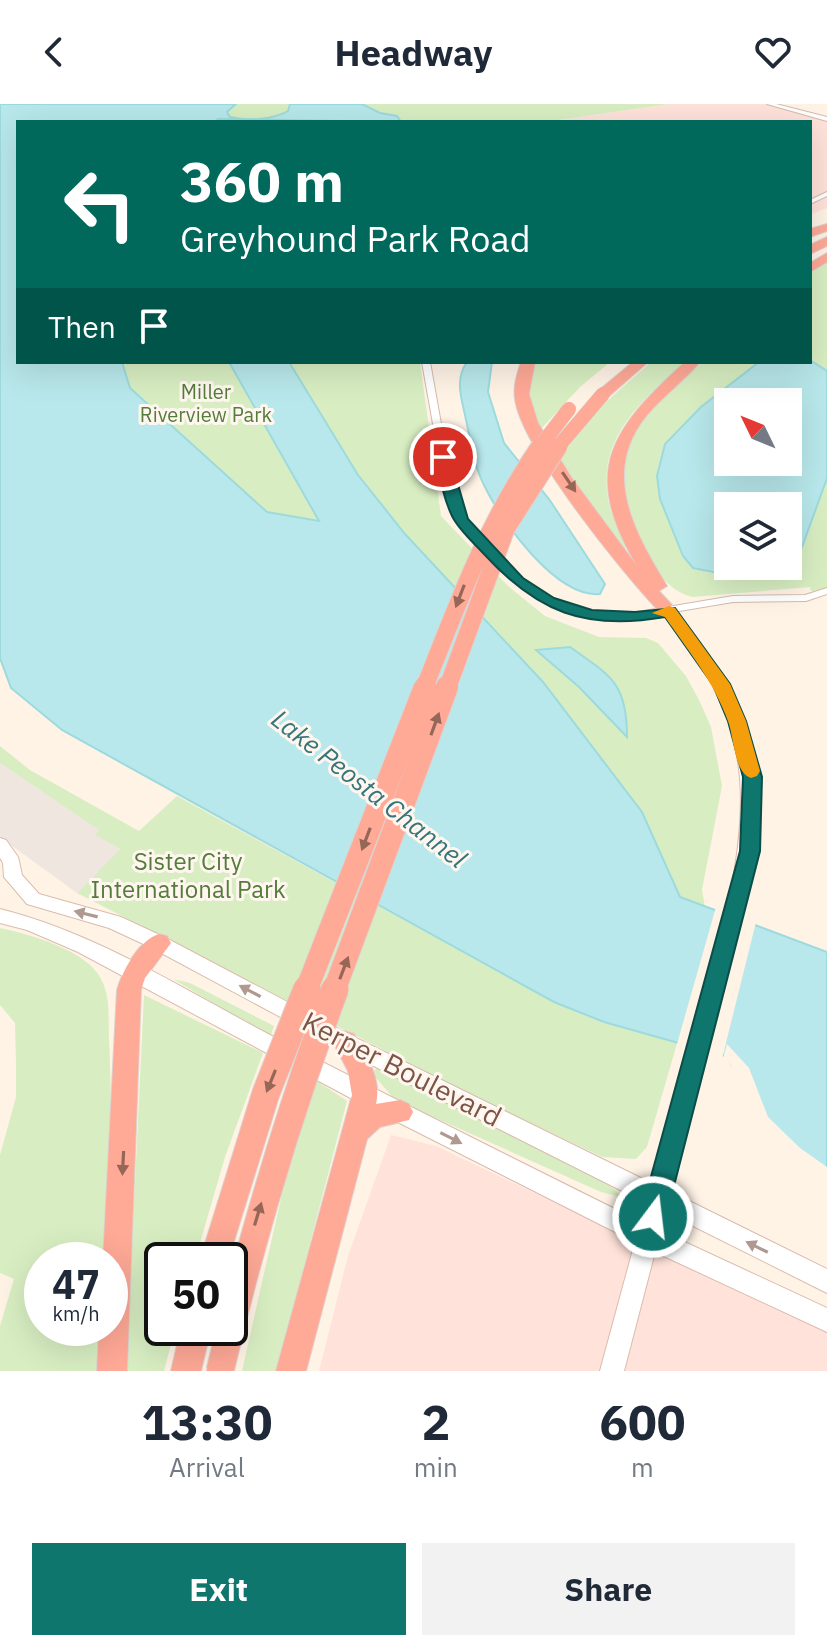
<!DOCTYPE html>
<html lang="en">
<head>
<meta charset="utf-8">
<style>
  body { margin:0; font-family:"IBM Plex Sans",sans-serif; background:#f2f2f3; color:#1f2937; height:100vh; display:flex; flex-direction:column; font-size:30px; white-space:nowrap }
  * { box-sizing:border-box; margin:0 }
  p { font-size:26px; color:#747a83 }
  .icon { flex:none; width:44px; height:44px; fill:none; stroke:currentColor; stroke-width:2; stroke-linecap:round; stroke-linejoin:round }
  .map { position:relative; height:1267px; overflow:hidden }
  .side { display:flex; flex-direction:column; background:#fff; flex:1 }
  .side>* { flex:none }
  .hud { position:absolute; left:16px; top:16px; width:796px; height:244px; border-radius:0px; box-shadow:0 8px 32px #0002; background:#00695c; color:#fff; overflow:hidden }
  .needle { width:52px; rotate:313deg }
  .tools { position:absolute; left:714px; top:284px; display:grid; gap:16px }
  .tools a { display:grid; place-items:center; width:88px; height:88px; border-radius:0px; background:#fff; box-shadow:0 8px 32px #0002; font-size:40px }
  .speed { position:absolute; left:24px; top:1138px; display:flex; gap:16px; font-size:40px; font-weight:700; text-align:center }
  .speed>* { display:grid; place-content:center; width:104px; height:104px; border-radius:50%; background:#fff; box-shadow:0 8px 32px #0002; line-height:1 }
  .speed small { font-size:20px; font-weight:400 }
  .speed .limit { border:4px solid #111; border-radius:12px; background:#fff; color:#111 }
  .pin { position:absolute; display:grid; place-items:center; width:68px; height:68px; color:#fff; margin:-34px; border:4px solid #fff; border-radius:50%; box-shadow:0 2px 8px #0007 }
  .me { position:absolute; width:88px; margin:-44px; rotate:15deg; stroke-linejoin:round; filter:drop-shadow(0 0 6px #0008) }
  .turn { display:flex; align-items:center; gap:28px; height:168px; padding:0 32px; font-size:36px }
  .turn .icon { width:104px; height:104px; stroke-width:2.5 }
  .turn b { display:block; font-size:56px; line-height:68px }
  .then { display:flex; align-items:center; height:76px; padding:0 32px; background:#0003; gap:16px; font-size:30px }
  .eta { display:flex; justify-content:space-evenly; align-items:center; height:136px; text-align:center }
  .eta b { font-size:48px; font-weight:700; line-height:56px }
  .primary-button { display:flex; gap:16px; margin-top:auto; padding:16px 32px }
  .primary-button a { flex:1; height:92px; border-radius:0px; background:#0f766e; color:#fff; font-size:32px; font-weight:700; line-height:92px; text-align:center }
  .primary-button a+a { background:#f2f2f3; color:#1f2937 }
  header { display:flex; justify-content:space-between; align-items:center; height:104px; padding:0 32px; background:#fff; font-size:36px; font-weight:700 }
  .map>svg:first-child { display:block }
  .commercial { fill:#ffe2da }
  .industrial { fill:#efe6e0 }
  .green { fill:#d8eec2; fill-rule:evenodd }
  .water { fill:#b8e8eb; stroke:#9ddade; stroke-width:2; fill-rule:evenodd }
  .pier { fill:#fff3e6 }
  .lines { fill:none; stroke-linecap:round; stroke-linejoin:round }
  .street-casing { stroke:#d5bbad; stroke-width:2 }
  .secondary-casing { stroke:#dabcac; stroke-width:2 }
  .highway-casing { stroke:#ddd3cf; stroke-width:2 }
  .street { fill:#fff; fill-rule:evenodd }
  .secondary { fill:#fff; fill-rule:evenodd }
  .highway { fill:#ffa997; fill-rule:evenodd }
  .highway-bridge-far3-casing { stroke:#ddd3cf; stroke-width:15; stroke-linecap:butt }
  .highway-bridge-far2-casing { stroke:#ddd3cf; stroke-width:19; stroke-linecap:butt }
  .highway-bridge-far1-casing { stroke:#ddd3cf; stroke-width:24; stroke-linecap:butt }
  .highway-bridge-casing { stroke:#ddd3cf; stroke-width:29; stroke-linecap:butt }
  .highway-bridge-far3 { stroke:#ffa997; stroke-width:14 }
  .highway-bridge-far2 { stroke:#ffa997; stroke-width:17 }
  .highway-bridge-far1 { stroke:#ffa997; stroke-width:22 }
  .highway-bridge { stroke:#ffa997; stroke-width:27 }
  .oneway { fill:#966657 }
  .oneway2 { fill:#b09991 }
  .route { fill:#0f766e; stroke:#0a4d48; stroke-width:2 }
  .slow { fill:#f59e0b }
  .labels { text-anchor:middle; stroke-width:6; stroke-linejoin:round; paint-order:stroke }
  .far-park-label { font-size:20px; fill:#547c3b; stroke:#fff7ef }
  .park-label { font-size:24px; fill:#547c3b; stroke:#fff7ef }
  .water-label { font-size:26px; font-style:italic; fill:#36767b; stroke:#fff7ef }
  .near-street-label { font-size:28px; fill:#7c5547; stroke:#fff7ef }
</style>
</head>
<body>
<header><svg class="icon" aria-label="back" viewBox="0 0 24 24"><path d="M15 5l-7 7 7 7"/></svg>Headway<svg class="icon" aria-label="heart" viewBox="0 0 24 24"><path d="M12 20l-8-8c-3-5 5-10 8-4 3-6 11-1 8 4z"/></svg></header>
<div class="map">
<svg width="827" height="1267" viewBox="0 0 827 1267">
  <rect width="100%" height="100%" fill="#fff3e6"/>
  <g class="commercial">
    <path d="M669,0H764L827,15V104L810,111V18H545Z"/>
    <path d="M391,1031L436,1042L827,1228V1267H319L348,1152Z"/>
  </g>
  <path class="industrial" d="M0,659L100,726L96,731L120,745L77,789L0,733Z"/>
  <g class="green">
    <path d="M236,0H290L288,7C272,16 247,17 230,13L227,8Z"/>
    <path d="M362,0H669L544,18H387Z"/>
    <path d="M827,158V486L811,487L810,483L693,493C669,488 657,467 645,448C621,407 612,345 647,308C664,290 684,274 703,258H810V169ZM728,298H788V358H728ZM728,402H788V462H728Z"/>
    <path d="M92,258H420L441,412L508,482L545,512L599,533L646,534L658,539L686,572L699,596L711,623L722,682L702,786L705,803L680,793L642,708L506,552L321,417L263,438Z"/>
    <path d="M532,258H610L580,283L540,326L527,284Z"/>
    <path d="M651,258H686C640,297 593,337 610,404C613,417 627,439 626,448L558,355L597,306Z"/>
    <path d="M0,642L30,666L139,727L177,692L554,898L604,919L678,936L647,1043L636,1055L602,1053L466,988L77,789L120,745L95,731L99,726L0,659Z"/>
    <path d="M0,824C29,830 87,846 101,875C111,893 108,916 109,935C113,1009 109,1082 105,1156H42V1224H101L98,1267H0V1222L14,1175L0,1169V1051L16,993V962L15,919L0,901Z"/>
    <path d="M173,875L190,879L274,922L270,933Z"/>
    <path d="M144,891L263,949L225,1053L195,1156H162V1224H175L164,1267H126Z"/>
    <path d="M377,964L604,1077L624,1094L601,1088L395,996L372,969Z"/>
    <path d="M317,977L347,997L277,1267H242L286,1072Z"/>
  </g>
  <g class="water">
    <path d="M0,0H236L227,8L230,13C247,17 272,16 288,7L290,0H362L380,9L397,12L401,18L218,15L215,18H18V258H122L130,284L267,408L319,417L229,258H289L358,371L405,430L543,578L642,708L680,793L827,848V1079L771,1036L749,985L725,952L604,918L554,898L62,626L11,584L0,554Z"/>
    <path d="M810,256L827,267V374L793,468L724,470L693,464L683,452L660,395L657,372L665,340L701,303L759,258ZM728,298H788V358H728ZM788,402V462H728V402Z"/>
    <path d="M467,258H492L488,288L504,339L549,395L605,480L600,490C556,494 501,417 484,381C474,362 471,337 466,316C462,295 454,276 467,258Z"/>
    <path d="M570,543C611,572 627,579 627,633L579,583L536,546Z"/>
  </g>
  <g class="pier">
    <path d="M716,803L756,818L722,955L677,940Z"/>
    <path d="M727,940L749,964L768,1013L800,1044L827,1063V1082L768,1040L755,1025L745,986L730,960L723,955Z"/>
  </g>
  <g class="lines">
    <g class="street-casing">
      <g id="street">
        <path d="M767,0H776L827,13V17Z"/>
        <path d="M827,88V92L810,100V96Z"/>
        <path d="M422,258H430L451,376L465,415L507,463L551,495L591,508L620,511L733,492L805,491L827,484V490L806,497L733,498L620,517L590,514L545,499L501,467L456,416L443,376Z"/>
      </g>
    </g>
    <g class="secondary-casing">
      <path id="secondary" d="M663,497L668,498C753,599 773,661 748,791L671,1088L827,1165V1189L665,1108L661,1127L827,1204V1228L655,1148L624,1267H600L635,1138L358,998L78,848L27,826L0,819V805C96,829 183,885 270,931C393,995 517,1056 641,1118L646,1099L338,944L152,844L109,824L27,800L4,773L3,759L0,754V734L6,736L18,753L22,771L39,790L121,813L166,834L352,932L651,1079L730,791C746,711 749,643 707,570C693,545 673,524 656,501Z"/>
    </g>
    <g class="highway-casing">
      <g id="highway">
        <path d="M827,120V127L810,133V125Z"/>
        <path d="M827,133V142L810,150V141Z"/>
        <path d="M827,149V158L810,168V159Z"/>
        <path d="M521,258H535L529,290L538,319L571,373L637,462C581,367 610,326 685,258H700C684,277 663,292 647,311C600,368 634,428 667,482L659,487L672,501L669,505H657C621,467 521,343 515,295C513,282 517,270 521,258Z"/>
        <path d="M633,258H648L608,293H598V287Z"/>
        <path d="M159,830L167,832L171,839L145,874L141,886L127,1267H97L99,1224H110V1156H103L117,886C123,866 138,837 159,830Z"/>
        <path d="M345,927L354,930C366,951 382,975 376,1000L400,996L409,1000L413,1008L409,1016L380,1023L367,1035L306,1267H276L352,991L348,967L333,938L336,930Z"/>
        <path d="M181,1224H211L201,1267H171Z"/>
      </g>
    </g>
    <use href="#street" class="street"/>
    <use href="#secondary" class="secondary"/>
    <use href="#highway" class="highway"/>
    <g class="highway-bridge-far3-casing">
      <g id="highway-bridge-far3">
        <path d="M539,344L569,305"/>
        <path d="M557,344L603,290"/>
      </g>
    </g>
    <g class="highway-bridge-far2-casing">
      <g id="highway-bridge-far2">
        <path d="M424,585C457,501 488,417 540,342"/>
        <path d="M447,585L506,425L559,342"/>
      </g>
    </g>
    <g class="highway-bridge-far1-casing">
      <g id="highway-bridge-far1">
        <path d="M306,887L425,583"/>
        <path d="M334,887L447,583"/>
      </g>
    </g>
    <g class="highway-bridge-casing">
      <g id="highway-bridge">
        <path d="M214,1156L266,989L307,885"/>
        <path d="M220,1267C251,1136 288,1011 335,885"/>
      </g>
    </g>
    <use href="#highway-bridge-far3" class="highway-bridge-far3"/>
    <use href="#highway-bridge-far2" class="highway-bridge-far2"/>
    <use href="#highway-bridge-far1" class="highway-bridge-far1"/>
    <use href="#highway-bridge" class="highway-bridge"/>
  </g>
  <defs><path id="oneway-solid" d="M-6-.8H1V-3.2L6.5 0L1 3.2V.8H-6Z" transform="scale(2)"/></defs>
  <g class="oneway">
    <use href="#oneway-solid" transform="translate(569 378) rotate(56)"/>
    <use href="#oneway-solid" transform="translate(460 492) rotate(111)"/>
    <use href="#oneway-solid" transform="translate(435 620) rotate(-70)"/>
    <use href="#oneway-solid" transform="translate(366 735) rotate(111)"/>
    <use href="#oneway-solid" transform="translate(344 864) rotate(-69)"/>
    <use href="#oneway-solid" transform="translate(271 977) rotate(112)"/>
    <use href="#oneway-solid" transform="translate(123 1059) rotate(93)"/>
    <use href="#oneway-solid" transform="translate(258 1110) rotate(-73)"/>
  </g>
  <g class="oneway2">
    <use href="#oneway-solid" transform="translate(86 810) rotate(-166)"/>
    <use href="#oneway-solid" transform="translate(250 887) rotate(-152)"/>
    <use href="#oneway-solid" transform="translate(451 1034) rotate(27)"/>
    <use href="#oneway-solid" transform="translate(757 1143) rotate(-154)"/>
  </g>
  <path class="route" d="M443,348L450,353L468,415L523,474L554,494L592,506L635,508L675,504L730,580L746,617L762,673L760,747L666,1113L662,1122L653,1126L644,1122L640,1113L740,747L743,673L728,617L713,581L665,513C585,527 537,508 484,450C473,438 459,426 452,412C443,393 440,373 436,353Z"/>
  <path class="slow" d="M669,502L675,504L730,580L746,617L760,667L757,672L751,674C734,669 734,632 728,617C714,578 688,546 665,513L652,509Z"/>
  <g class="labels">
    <g class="far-park-label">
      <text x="206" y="295">Miller<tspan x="206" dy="23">Riverview Park</tspan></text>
    </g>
    <g class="park-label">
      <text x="188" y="766">Sister City<tspan x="188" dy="28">International Park</tspan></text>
    </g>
    <g class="water-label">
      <text transform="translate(369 685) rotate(38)" y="9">Lake Peosta Channel</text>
    </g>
    <g class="near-street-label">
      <text transform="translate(402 965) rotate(27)" y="10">Kerper Boulevard</text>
    </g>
  </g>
</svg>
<div class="tools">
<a><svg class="needle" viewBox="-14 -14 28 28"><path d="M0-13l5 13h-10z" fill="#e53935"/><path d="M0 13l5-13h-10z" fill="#747a83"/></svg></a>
<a><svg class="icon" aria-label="layers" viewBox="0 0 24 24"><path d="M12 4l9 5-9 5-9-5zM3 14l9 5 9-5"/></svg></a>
</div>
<div class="speed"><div>47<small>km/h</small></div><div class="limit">50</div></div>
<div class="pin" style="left:443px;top:353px;background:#d93025"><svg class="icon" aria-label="arrive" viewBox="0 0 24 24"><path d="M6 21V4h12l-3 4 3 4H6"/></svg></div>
<svg class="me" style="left:653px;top:1113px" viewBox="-20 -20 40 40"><circle r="17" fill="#0f766e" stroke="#fff" stroke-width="3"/><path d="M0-11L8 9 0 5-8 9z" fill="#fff"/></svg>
<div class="hud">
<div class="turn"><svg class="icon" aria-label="left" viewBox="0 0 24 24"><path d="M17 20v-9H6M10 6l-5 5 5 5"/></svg><div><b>360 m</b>Greyhound Park Road</div></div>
<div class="then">Then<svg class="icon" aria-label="arrive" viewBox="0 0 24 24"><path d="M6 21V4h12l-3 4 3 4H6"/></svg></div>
</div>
</div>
<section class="side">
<div class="eta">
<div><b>13:30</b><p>Arrival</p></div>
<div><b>2</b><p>min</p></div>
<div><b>600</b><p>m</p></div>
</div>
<div class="primary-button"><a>Exit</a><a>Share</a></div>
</section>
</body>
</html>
